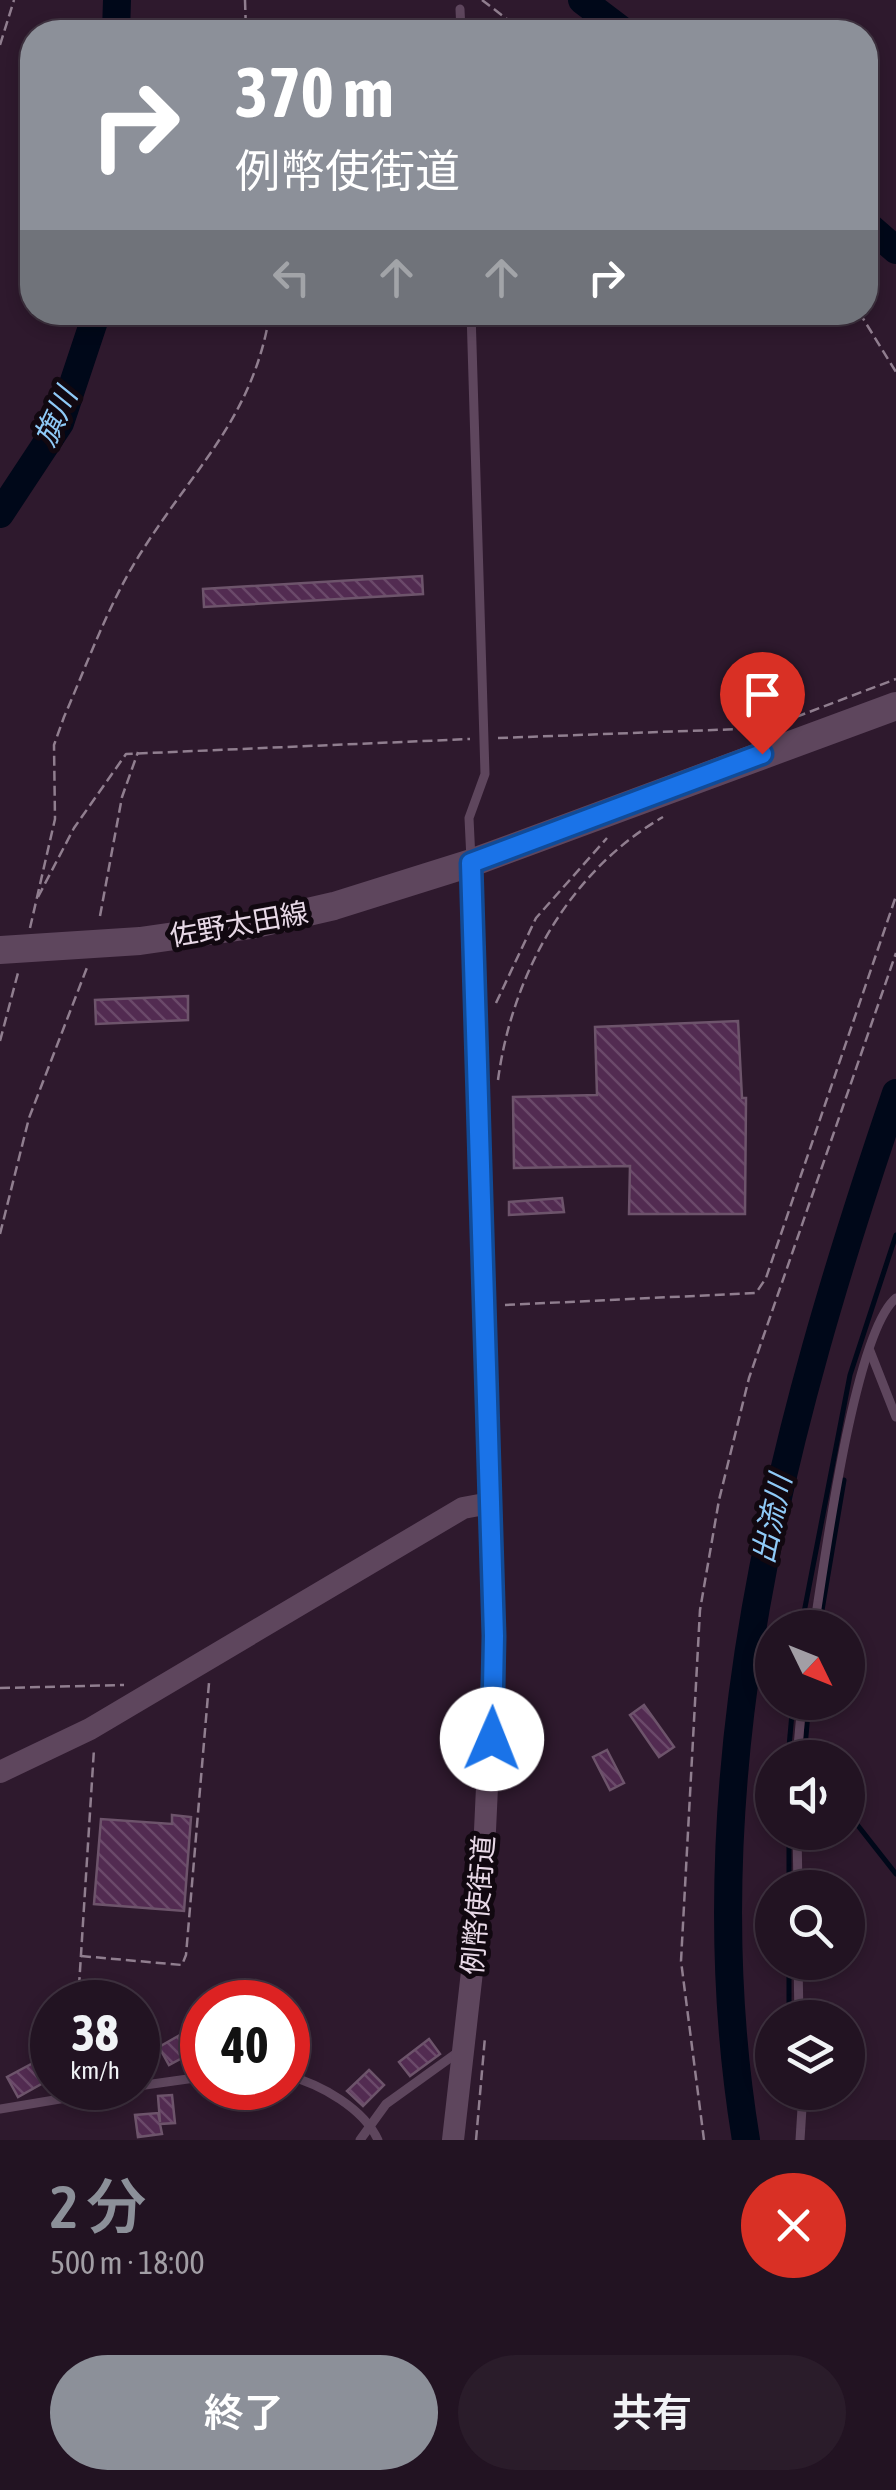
<!DOCTYPE html>
<html lang="ja">
<head>
<meta charset="utf-8">
<style>
  body { margin:0; font-family:"Asap Condensed","Noto Sans JP",sans-serif; background:#2a1c2a; color:#f1f3f6; height:100vh; display:flex; flex-direction:column; font-size:38px; white-space:nowrap }
  * { box-sizing:border-box; margin:0 }
  p { font-size:32px; color:#a29ea5 }
  .icon { flex:none; width:55px; height:55px; fill:none; stroke:currentColor; stroke-width:2; stroke-linecap:round; stroke-linejoin:round }
  .map { position:relative; height:2140px; overflow:hidden }
  .drawer { display:flex; flex-direction:column; background:#221322; flex:1 }
  .drawer>* { flex:none }
  .banner { position:absolute; left:20px; top:20px; width:858px; height:305px; border-radius:40px; box-shadow:0 5px 15px #0003,0 0 0 2px #3f3240; background:#8c9099; color:#fff; overflow:hidden }
  .needle { width:65px; rotate:133deg }
  .buttons { position:absolute; left:755px; top:1610px; display:grid; gap:20px }
  .buttons a { display:grid; place-items:center; width:110px; height:110px; border-radius:50%; background:#221322; box-shadow:0 5px 15px #0003,0 0 0 2px #3f3240; font-size:50px }
  .speed { position:absolute; left:30px; top:1980px; display:flex; gap:20px; font-size:50px; font-weight:700; text-align:center }
  .speed>* { display:grid; place-content:center; width:130px; height:130px; border-radius:50%; background:#221322; box-shadow:0 5px 15px #0003,0 0 0 2px #3f3240; line-height:1 }
  .speed small { font-size:25px; font-weight:400 }
  .speed .limit { border:15px solid #d22; background:#fff; color:#111 }
  .pin { position:absolute; display:grid; place-items:center; width:85px; height:85px; color:#fff; margin:-102px -42px; border-radius:50% 50% 50% 0; rotate:-45deg; box-shadow:0 0 10px #0007 }
  .pin .icon { rotate:45deg }
  .me { position:absolute; width:110px; margin:-55px; rotate:1deg; stroke-linejoin:round; filter:drop-shadow(0 0 8px #0008) }
  .turn { display:flex; align-items:center; gap:35px; height:210px; padding:0 50px; font-size:45px }
  .turn .icon { width:130px; height:130px; stroke-width:2.5 }
  .turn b { display:block; font-size:70px; line-height:85px }
  .lanes { display:flex; align-items:center; height:95px; padding:0 50px; background:#0003; justify-content:center; gap:50px; direction:ltr }
  .lanes .off { opacity:.35 }
  .round { display:grid; place-items:center; flex:none; width:105px; height:105px; border-radius:52px; background:#2a1c2a }
  .overview { display:flex; align-items:center; justify-content:space-between; height:170px; padding:0 50px }
  h1 { font-size:60px; font-weight:600; line-height:75px; color:#8c9099 }
  .primary-button { display:flex; gap:20px; margin-top:auto; padding:20px 50px }
  .primary-button a { flex:1; height:115px; border-radius:60px; background:#8c9099; color:#fff; font-size:40px; font-weight:600; line-height:115px; text-align:center }
  .primary-button a+a { background:#2a1c2a; color:#f1f3f6 }
  .map>svg:first-child { display:block }
  .lines { fill:none; stroke-linecap:round; stroke-linejoin:round }
  .stream { stroke:#000819; stroke-width:5 }
  .river { stroke:#000819; stroke-width:28 }
  .building { fill:url(#building-back-hatch); stroke:#6d546b; stroke-width:2.5 }
  .path { stroke:#907e8f; stroke-width:2.5; stroke-dasharray:10 5; stroke-linecap:butt }
  .service { stroke:#5e465d; stroke-width:9 }
  .tertiary { stroke:#5e465d; stroke-width:22 }
  .secondary { stroke:#5e465d; stroke-width:28 }
  .route-casing { stroke:#114b97; stroke-width:25 }
  .route { stroke:#1a73e8; stroke-width:18 }
  .labels { text-anchor:middle; stroke-width:10; stroke-linejoin:round; paint-order:stroke }
  .street-label { font-size:28px; fill:#e8d9e7; stroke:#110810 }
  .water-label { font-size:30px; font-style:italic; fill:#8fcaf7; stroke:#110810 }
</style>
</head>
<body>
<div class="map">
<svg width="896" height="2140" viewBox="0 0 896 2140">
  <defs>
    <pattern id="building-back-hatch" width="6" height="6" patternUnits="userSpaceOnUse" patternTransform="scale(2.5)"><rect width="6" height="6" fill="#522b51"/><path d="M-1 5l2 2M0 0l6 6M5-1l2 2" fill="none" stroke="#6b496a"/></pattern>
  </defs>
  <rect width="100%" height="100%" fill="#2e192d"/>
  <g class="lines">
    <g class="stream">
      <path d="M801,1628L850,1375L896,1235"/>
      <path d="M819,1628L844,1480"/>
      <path d="M788,1758L793,1702"/>
      <path d="M804,1758L809,1702"/>
      <path d="M848,1813L896,1874"/>
      <path d="M789,1888V1832"/>
      <path d="M789,1962V2018"/>
    </g>
    <g class="river">
      <path d="M582,0L624,32"/>
      <path d="M116,32L117,0"/>
      <path d="M865,223L896,250"/>
      <path d="M0,514L60,423L97,312"/>
      <path d="M746,2140C687,1781 781,1430 896,1093"/>
    </g>
  </g>
  <g class="building">
    <path d="M422,576L423,594L204,607L203,589Z"/>
    <path d="M188,996V1020L96,1024L95,1000Z"/>
    <path d="M738,1021L742,1098H746L745,1214H629L630,1166L514,1168L513,1097L597,1095L595,1027Z"/>
    <path d="M562,1198L564,1212L509,1215V1202Z"/>
    <path d="M644,1705L674,1747L659,1757L630,1715Z"/>
    <path d="M607,1750L624,1783L610,1790L593,1757Z"/>
    <path d="M172,1815L191,1817L184,1911L94,1904L101,1819L172,1824Z"/>
    <path d="M52,2029V2078L18,2097L7,2077L46,2056L36,2047Z"/>
    <path d="M187,2031L197,2050L169,2065L159,2047Z"/>
    <path d="M429,2039L440,2054L410,2076L399,2062Z"/>
    <path d="M369,2070L384,2085L363,2106L347,2091Z"/>
    <path d="M172,2095L175,2123L160,2124L162,2134L138,2137L135,2115L158,2113L160,2122L158,2096Z"/>
  </g>
  <g class="lines">
    <g class="path">
      <path d="M245,0L246,32"/>
      <path d="M482,0L524,32"/>
      <path d="M0,45L14,0"/>
      <path d="M859,312L896,372"/>
      <path d="M498,738L767,728L896,679"/>
      <path d="M38,897L74,828L126,754L470,739"/>
      <path d="M100,916L122,797L138,752"/>
      <path d="M30,928L55,819L54,745L64,717C88,662 109,602 142,551C195,467 254,416 270,312"/>
      <path d="M496,1003L536,918L607,838"/>
      <path d="M0,1041L19,969"/>
      <path d="M498,1080C512,975 569,871 663,817"/>
      <path d="M0,1234L29,1118L88,965"/>
      <path d="M505,1305L756,1293L766,1278L896,896"/>
      <path d="M0,1688L124,1685"/>
      <path d="M508,1770L510,1753"/>
      <path d="M81,1956L182,1965L186,1955L209,1683"/>
      <path d="M78,2002L94,1749"/>
      <path d="M476,2140L485,2037"/>
      <path d="M704,2140L681,1961L700,1610L719,1500L749,1378L896,953"/>
    </g>
    <g class="service">
      <path d="M460,9L461,32"/>
      <path d="M471,312L485,774L469,818L471,860"/>
      <path d="M870,1351L896,1417"/>
      <path d="M814,1628C824,1566 854,1332 896,1298"/>
      <path d="M492,1739L510,1738"/>
      <path d="M797,1758L802,1702"/>
      <path d="M797,1832L798,1888"/>
      <path d="M798,1962L799,2018"/>
      <path d="M288,2076C321,2084 364,2109 378,2140"/>
      <path d="M138,2086L202,2077"/>
      <path d="M0,2109L126,2088"/>
      <path d="M360,2140L386,2104L461,2050"/>
      <path d="M800,2140L803,2092"/>
    </g>
    <g class="tertiary">
      <path d="M0,1772L90,1729L463,1508L490,1503"/>
      <path d="M453,2140L483,1874L494,1635L471,863"/>
    </g>
    <path class="secondary" d="M0,950L140,941L251,925L334,906L471,863L896,706"/>
  </g>
  <g class="lines">
    <g class="route-casing">
      <path id="route" d="M492,1739L494,1636L471,863L762,754"/>
    </g>
    <use href="#route" class="route"/>
  </g>
  <g class="labels">
    <g class="street-label">
      <text transform="translate(239 924) rotate(-10)" y="10">佐野太田線</text>
      <text transform="translate(478 1905) rotate(-85)" y="10">例幣使街道</text>
    </g>
    <g class="water-label">
      <text transform="translate(56 417) rotate(-65)" y="10">旗川</text>
      <text transform="translate(772 1519) rotate(-78)" y="10">出流川</text>
    </g>
  </g>
</svg>
<div class="buttons">
<a><svg class="needle" viewBox="-14 -14 28 28"><path d="M0-13l5 13h-10z" fill="#e53935"/><path d="M0 13l5-13h-10z" fill="#a29ea5"/></svg></a>
<a><svg class="icon" aria-label="sound" viewBox="0 0 24 24"><path d="M4 9h4l5-4v14l-5-4H4zM17 9q2 3 0 6"/></svg></a>
<a><svg class="icon" aria-label="search" viewBox="0 0 24 24"><circle cx="10" cy="10" r="6"/><path d="M15 15l6 6"/></svg></a>
<a><svg class="icon" aria-label="layers" viewBox="0 0 24 24"><path d="M12 4l9 5-9 5-9-5zM3 14l9 5 9-5"/></svg></a>
</div>
<div class="speed"><div>38<small>km/h</small></div><div class="limit">40</div></div>
<div class="pin" style="left:762px;top:754px;background:#d93025"><svg class="icon" aria-label="arrive" viewBox="0 0 24 24"><path d="M6 21V4h12l-3 4 3 4H6"/></svg></div>
<svg class="me" style="left:492px;top:1739px" viewBox="-20 -20 40 40"><circle r="19" fill="#fff"/><path d="M0-13L10 11 0 6-10 11z" fill="#1a73e8"/></svg>
<div class="banner">
<div class="turn"><svg class="icon" aria-label="right" viewBox="0 0 24 24"><path d="M7 20v-9h11M14 6l5 5-5 5"/></svg><div><b>370 m</b>例幣使街道</div></div>
<div class="lanes"><svg class="icon off" aria-label="left" viewBox="0 0 24 24"><path d="M17 20v-9H6M10 6l-5 5 5 5"/></svg><svg class="icon off" aria-label="ahead" viewBox="0 0 24 24"><path d="M12 20V5M6 11l6-6 6 6"/></svg><svg class="icon off" aria-label="ahead" viewBox="0 0 24 24"><path d="M12 20V5M6 11l6-6 6 6"/></svg><svg class="icon" aria-label="right" viewBox="0 0 24 24"><path d="M7 20v-9h11M14 6l5 5-5 5"/></svg></div>
</div>
</div>
<section class="drawer">
<div class="overview"><div><h1>2 分</h1><p>500 m · 18:00</p></div><a class="round" style="background:#d93025;color:#fff"><svg class="icon" aria-label="close" viewBox="0 0 24 24"><path d="M6 6l12 12M18 6L6 18"/></svg></a></div>
<div class="primary-button"><a>終了</a><a>共有</a></div>
</section>
</body>
</html>
